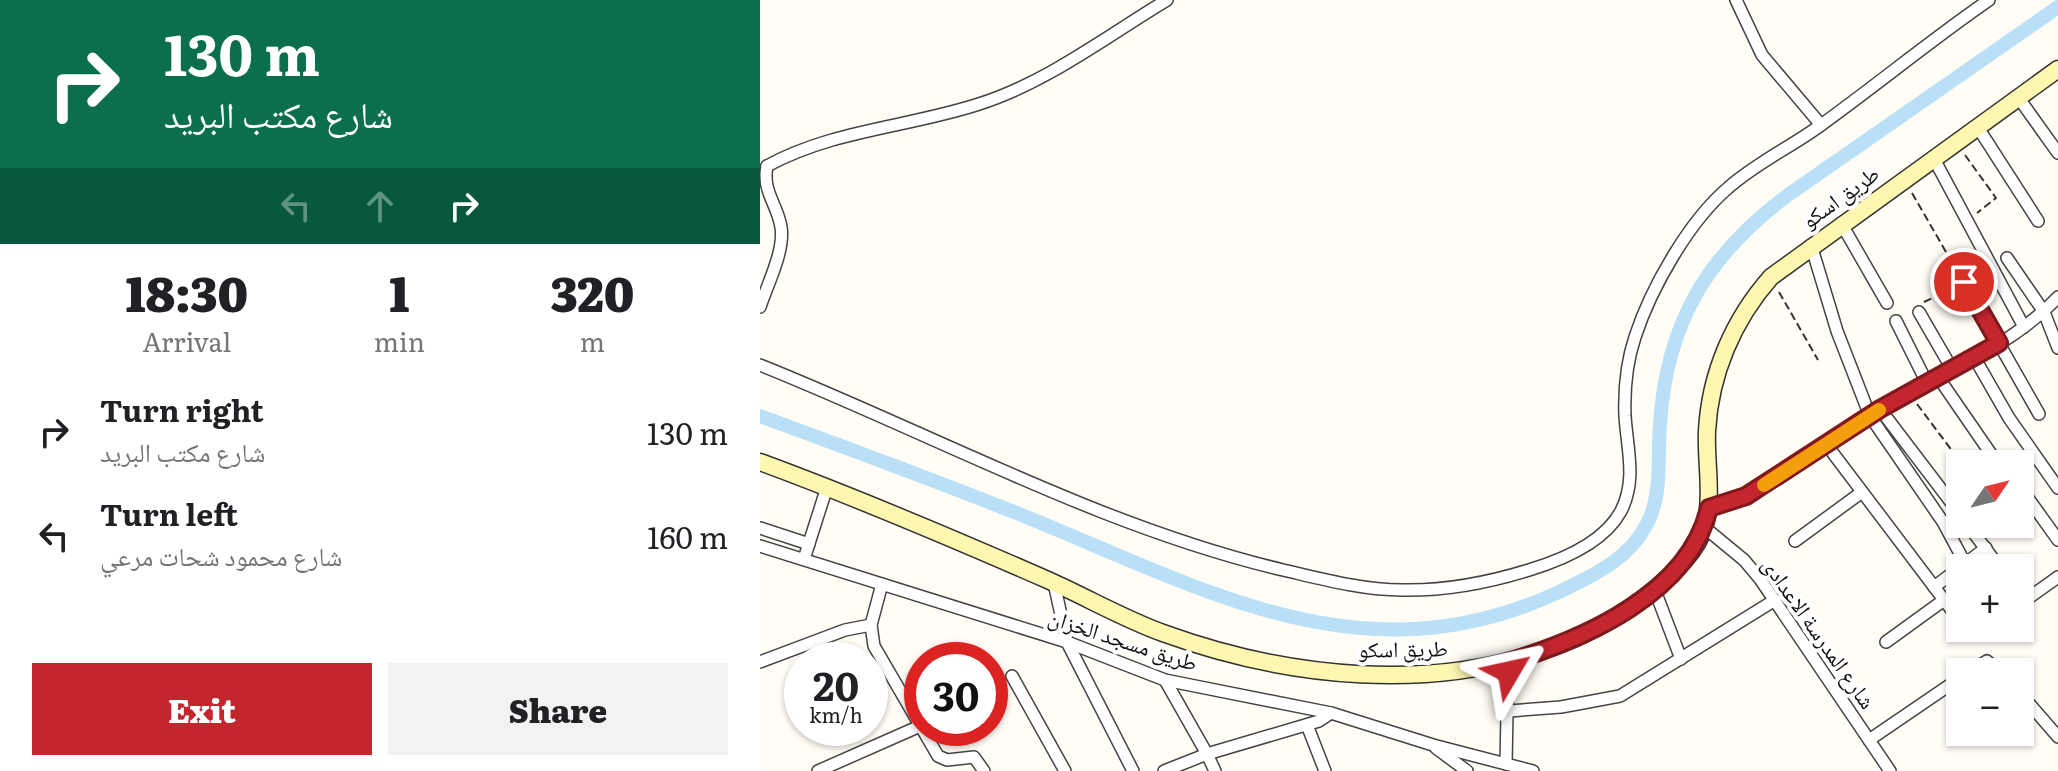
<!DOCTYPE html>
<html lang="en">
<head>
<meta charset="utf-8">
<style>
  body { margin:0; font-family:Literata,"Noto Naskh Arabic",serif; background:#f2f2f2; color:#202124; height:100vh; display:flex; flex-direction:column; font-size:30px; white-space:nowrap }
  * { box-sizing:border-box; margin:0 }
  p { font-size:26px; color:#757577 }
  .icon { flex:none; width:44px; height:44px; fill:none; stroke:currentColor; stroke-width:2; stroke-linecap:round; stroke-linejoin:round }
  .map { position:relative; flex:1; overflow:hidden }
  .details { display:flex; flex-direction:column; background:#fff; width:760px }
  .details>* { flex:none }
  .banner { background:#0b6e4f; color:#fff; overflow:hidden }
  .needle { width:52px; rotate:55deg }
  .buttons { position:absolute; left:1186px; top:450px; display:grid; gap:16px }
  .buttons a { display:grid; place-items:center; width:88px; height:88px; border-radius:0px; background:#fff; box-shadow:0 2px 6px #0004; font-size:40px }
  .speed { position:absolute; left:24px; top:642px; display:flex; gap:16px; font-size:40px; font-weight:700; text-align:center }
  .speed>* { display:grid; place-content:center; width:104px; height:104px; border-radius:50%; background:#fff; box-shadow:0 2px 6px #0004; line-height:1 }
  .speed small { font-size:20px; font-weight:400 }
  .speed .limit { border:12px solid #d22; background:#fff; color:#111 }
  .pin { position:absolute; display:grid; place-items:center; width:68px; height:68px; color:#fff; margin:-34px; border:4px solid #fff; border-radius:50%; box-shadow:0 2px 8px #0007 }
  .me { position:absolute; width:88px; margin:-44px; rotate:54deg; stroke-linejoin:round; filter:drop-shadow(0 0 6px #0008) }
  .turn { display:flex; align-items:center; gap:28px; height:168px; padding:0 32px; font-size:36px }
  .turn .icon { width:104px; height:104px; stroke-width:2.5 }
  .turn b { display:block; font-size:56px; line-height:68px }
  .lanes { display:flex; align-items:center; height:76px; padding:0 32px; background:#0003; justify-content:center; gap:40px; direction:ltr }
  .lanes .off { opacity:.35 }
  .eta { display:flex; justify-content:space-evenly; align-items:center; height:136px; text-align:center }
  .eta b { font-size:48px; font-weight:800; line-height:56px }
  .action { display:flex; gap:16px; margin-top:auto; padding:16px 32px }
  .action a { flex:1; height:92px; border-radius:0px; background:#c4262e; color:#fff; font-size:32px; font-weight:800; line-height:92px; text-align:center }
  .action a+a { background:#f2f2f2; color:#202124 }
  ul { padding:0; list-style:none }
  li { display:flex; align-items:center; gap:24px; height:104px; padding:0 32px }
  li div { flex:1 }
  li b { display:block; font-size:30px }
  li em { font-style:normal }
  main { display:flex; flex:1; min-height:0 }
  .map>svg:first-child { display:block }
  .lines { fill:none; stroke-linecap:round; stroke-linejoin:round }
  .canal { stroke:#b9e0f7; stroke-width:14 }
  .street-casing { stroke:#444; stroke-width:14 }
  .secondary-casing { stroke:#333; stroke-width:19 }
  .path { stroke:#333; stroke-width:2; stroke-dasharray:8 4; stroke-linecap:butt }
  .street { stroke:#fff; stroke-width:11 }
  .secondary { stroke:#fff6b0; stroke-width:16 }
  .route-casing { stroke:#7f191e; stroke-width:20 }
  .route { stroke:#c4262e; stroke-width:14 }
  .slow { stroke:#f59e0b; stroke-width:14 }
  .labels { text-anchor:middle; stroke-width:8; stroke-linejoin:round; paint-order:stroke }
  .street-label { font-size:22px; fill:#111; stroke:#fff }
</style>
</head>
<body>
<main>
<section class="details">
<div class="banner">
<div class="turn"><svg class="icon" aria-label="right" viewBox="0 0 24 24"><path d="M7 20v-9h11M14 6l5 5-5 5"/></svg><div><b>130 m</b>شارع مكتب البريد</div></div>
<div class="lanes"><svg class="icon off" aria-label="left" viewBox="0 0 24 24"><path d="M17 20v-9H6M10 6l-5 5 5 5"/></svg><svg class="icon off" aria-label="ahead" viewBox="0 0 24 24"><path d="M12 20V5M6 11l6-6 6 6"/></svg><svg class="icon" aria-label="right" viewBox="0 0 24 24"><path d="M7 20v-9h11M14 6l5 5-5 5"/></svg></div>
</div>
<div class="eta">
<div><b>18:30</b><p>Arrival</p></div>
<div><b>1</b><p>min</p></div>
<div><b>320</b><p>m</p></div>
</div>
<ul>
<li><svg class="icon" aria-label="right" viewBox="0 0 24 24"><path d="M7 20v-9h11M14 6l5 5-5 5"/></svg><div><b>Turn right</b><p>شارع مكتب البريد</p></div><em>130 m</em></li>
<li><svg class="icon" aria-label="left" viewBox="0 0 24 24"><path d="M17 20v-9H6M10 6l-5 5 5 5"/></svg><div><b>Turn left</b><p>شارع محمود شحات مرعي</p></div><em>160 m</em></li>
</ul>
<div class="action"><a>Exit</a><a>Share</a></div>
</section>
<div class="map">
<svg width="1298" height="771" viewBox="0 0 1298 771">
  <rect width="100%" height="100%" fill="#fffdf5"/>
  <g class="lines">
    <path class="canal" d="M0,416C90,449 180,482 269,518C448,591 605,682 799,592C834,575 868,560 887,524C903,493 897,458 900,425C906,324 947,255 1028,195L1298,7"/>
    <g class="street-casing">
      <g id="street">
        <path d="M976,0L1002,55L1061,125"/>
        <path d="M1258,97L1298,153"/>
        <path d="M1217,126L1278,221"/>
        <path d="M1173,157L1264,327"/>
        <path d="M7,166C72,130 149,127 219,104C286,83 347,36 407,0"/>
        <path d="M1081,223L1127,303"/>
        <path d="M1051,245L1077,331L1110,416L1183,522L1205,563"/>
        <path d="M1247,258L1284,312L1298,348"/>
        <path d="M1204,282L1279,414"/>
        <path d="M0,307C7,285 25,251 21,227C17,203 2,192 7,166"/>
        <path d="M1159,312L1192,369"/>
        <path d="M1136,321L1167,383"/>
        <path d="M1214,357L1249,418L1298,488"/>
        <path d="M0,365C173,434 341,527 523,570C562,579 602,590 642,590C686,591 727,583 769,570C802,560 844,543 861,511C877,480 867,448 865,416C864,390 867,361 875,337C891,288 929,221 968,188C996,163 1031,147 1061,125C1118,84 1171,40 1229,0"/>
        <path d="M1178,377L1238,464"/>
        <path d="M1120,409L1200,514"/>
        <path d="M1066,444L1200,621"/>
        <path d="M1260,487L1298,540"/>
        <path d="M949,508C1009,496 1061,446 1112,414C1174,376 1248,350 1298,297"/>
        <path d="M1207,524L1240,568"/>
        <path d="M944,527L984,560L1000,579L1130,771"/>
        <path d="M0,528L49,544"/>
        <path d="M1035,541L1102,492"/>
        <path d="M0,546L307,642L405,680L571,713L673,745L773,771"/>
        <path d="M44,559L67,487"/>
        <path d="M294,583L307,642L373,771"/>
        <path d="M122,584L111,625L114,646L178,756L187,760L214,757L224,771"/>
        <path d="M1174,587L1226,548"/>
        <path d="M894,588L921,659"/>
        <path d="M1260,604L1298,577"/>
        <path d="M1126,642L1184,600"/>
        <path d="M0,662L85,630L111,625"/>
        <path d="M1209,672L1227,661L1241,672"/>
        <path d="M252,676L305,771"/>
        <path d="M1260,693L1298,737"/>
        <path d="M749,711L801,707L860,696L1015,600"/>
        <path d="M547,725L565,771"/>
        <path d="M1109,740L1200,678"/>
        <path d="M676,748L707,771"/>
        <path d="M746,764L748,662"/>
        <path d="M58,771L160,726"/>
        <path d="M404,771L447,754L405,680"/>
        <path d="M455,771L447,754L559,721L571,713"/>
      </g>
    </g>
    <g class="secondary-casing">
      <path id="secondary" d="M0,462C98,498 194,539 290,581C328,598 364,619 403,633C527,678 674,694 799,645C847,626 900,593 932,551C959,515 945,472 947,431C950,374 973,320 1011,277L1298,69"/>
    </g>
    <g class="path">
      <path d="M1205,155L1236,198L1217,213"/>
      <path d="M1152,193L1197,271"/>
      <path d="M1019,292L1058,360"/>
      <path d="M1164,302L1191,289"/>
      <path d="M1157,404L1202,464"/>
    </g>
    <use href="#street" class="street"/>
    <use href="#secondary" class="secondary"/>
  </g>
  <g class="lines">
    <g class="route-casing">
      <path id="route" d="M749,672L748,662C824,639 929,594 949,508L986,496L1120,409L1239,343L1204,282"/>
    </g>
    <use href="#route" class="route"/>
    <path class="slow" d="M1004,485L1119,410"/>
  </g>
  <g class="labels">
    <g class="street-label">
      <text transform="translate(1080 197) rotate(-36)" y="8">طريق اسكو</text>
      <text transform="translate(1059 633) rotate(55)" y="8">شارع المدرسة الاعدادى</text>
      <text transform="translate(363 640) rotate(18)" y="8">طريق مسجد الخزان</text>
      <text transform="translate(643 649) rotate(-1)" y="8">طريق اسكو</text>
    </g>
  </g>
</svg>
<div class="buttons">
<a><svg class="needle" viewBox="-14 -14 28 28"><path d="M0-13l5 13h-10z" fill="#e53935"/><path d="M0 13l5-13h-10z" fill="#757577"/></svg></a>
<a>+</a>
<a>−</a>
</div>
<div class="speed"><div>20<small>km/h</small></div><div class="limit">30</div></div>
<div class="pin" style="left:1204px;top:282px;background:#d93025"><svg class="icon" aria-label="arrive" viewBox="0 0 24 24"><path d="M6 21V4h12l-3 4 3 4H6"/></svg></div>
<svg class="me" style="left:749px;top:672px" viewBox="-20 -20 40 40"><path d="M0-17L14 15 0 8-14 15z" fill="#c4262e" stroke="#fff" stroke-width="4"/></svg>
</div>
</main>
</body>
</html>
